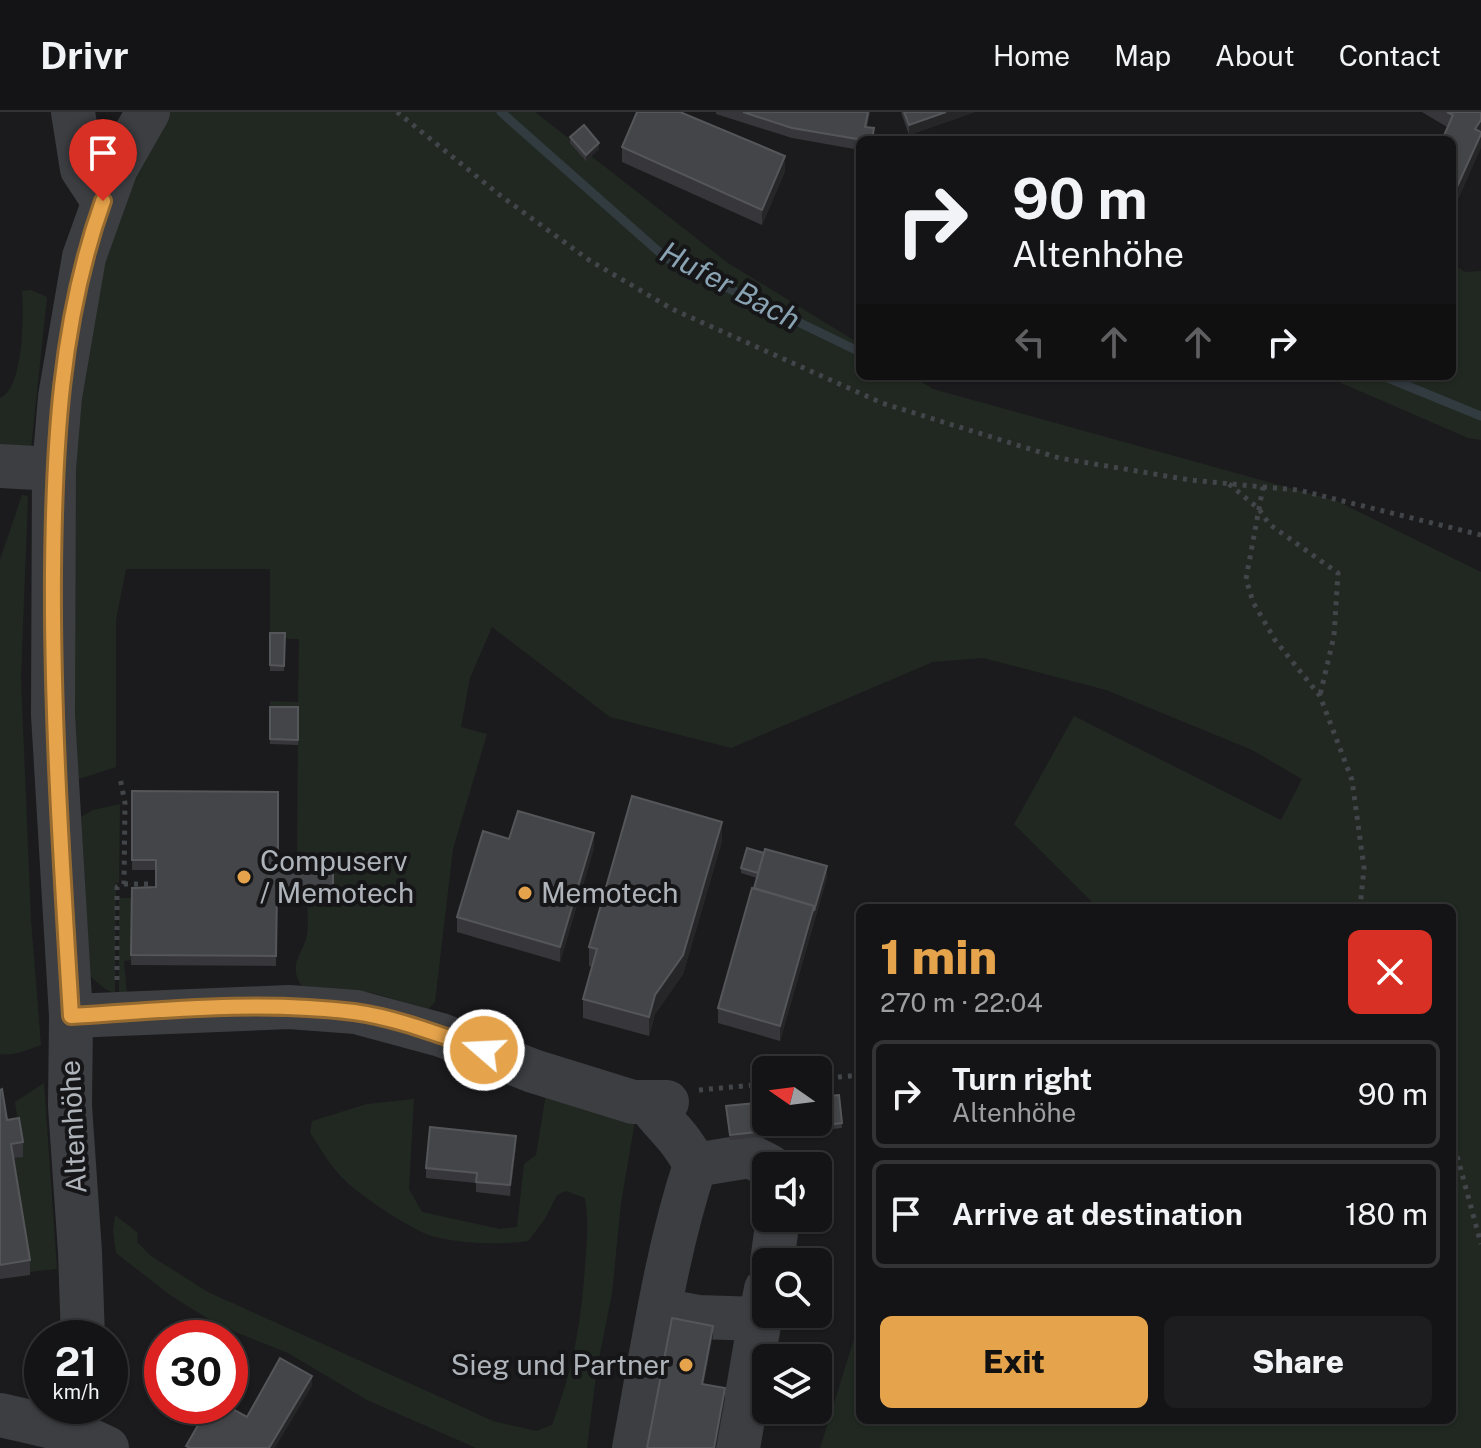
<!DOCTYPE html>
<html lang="en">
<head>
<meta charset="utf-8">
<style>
  body { margin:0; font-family:"Public Sans",sans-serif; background:#1d1d1f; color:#f1f3f6; height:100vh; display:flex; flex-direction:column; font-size:30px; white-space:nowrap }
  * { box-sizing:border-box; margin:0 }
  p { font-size:26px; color:#9d9ea1 }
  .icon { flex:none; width:44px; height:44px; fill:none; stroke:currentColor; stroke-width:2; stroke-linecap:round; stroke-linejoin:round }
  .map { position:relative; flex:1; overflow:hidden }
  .details { position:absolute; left:856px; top:792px; width:600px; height:520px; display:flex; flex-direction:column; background:#141416; border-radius:12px; box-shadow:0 2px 6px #0004,0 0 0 2px #333335 }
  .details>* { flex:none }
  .guide { position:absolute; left:856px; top:24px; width:600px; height:244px; border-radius:12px; box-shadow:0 2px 6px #0004,0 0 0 2px #333335; background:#141416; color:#f1f3f6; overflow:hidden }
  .needle { width:52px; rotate:284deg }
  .controls { position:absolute; left:752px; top:944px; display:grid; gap:16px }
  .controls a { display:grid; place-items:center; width:80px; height:80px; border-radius:12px; background:#141416; box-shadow:0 2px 6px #0004,0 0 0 2px #333335; font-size:40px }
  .speed { position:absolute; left:24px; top:1208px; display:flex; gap:16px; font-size:40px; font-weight:700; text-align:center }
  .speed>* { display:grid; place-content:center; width:104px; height:104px; border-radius:50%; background:#141416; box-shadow:0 2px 6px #0004,0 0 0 2px #333335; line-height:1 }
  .speed small { font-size:20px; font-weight:400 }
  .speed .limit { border:12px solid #d22; background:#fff; color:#111 }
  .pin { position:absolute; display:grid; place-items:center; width:68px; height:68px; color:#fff; margin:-82px -34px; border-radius:50% 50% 50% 0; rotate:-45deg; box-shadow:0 0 8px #0007 }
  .pin .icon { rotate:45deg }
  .me { position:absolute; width:88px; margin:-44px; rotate:289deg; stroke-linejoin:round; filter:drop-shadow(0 0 6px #0008) }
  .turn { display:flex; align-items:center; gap:28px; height:168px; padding:0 24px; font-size:36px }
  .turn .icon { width:104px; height:104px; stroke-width:2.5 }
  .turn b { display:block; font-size:56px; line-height:68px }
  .lanes { display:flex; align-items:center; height:76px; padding:0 24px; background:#0003; justify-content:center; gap:40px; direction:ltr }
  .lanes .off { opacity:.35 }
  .round { display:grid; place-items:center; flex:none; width:84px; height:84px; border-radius:12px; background:#1d1d1f }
  .head { display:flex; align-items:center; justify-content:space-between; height:136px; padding:0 24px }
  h1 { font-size:48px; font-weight:800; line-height:60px; color:#e5a34b }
  .action { display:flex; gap:16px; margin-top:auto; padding:16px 24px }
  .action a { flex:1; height:92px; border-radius:12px; background:#e5a34b; color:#111; font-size:32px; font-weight:800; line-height:92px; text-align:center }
  .action a+a { background:#1d1d1f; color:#f1f3f6 }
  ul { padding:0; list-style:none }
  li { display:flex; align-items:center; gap:24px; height:108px; margin:0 16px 12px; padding:0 8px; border:4px solid #333335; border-radius:12px }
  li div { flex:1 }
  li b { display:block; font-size:30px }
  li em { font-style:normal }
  header { display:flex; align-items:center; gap:48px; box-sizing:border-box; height:112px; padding:0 40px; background:#141416; border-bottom:2px solid #333335 }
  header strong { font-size:38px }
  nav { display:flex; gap:44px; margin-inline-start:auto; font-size:28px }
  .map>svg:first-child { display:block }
  .green { fill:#212821 }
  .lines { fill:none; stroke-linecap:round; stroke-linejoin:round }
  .stream { stroke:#323b40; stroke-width:9 }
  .path { stroke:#424549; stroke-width:5; stroke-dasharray:4 6; stroke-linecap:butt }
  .minor { stroke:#3c3e42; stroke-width:44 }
  .wall { fill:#37373b }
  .shaded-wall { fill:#262629 }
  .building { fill:#444548; stroke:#55565a; stroke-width:2 }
  .route-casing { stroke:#956a31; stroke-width:20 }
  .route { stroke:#e5a34b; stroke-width:14 }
  .poi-dot { fill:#e5a34b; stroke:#161618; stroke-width:3 }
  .labels { text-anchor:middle; stroke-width:8; stroke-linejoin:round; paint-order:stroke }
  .poi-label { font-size:28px; fill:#afb4bb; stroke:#161618; text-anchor:start }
  .street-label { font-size:28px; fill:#afb4bb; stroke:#161618 }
  .water-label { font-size:30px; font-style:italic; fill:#89a3b3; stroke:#161618 }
</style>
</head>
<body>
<header>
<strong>Drivr</strong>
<nav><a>Home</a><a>Map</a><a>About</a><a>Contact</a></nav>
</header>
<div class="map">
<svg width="1481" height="1336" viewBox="0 0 1481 1336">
  <rect width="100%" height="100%" fill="#1b1b1d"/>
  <g class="green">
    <path d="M162,0H535L728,151L860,232V264H912L933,277L1337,389L1481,460V1336H820L860,1208V1308H1452V796H1098L1014,712L1074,604L1281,708L1302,667L1252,638L1106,578L983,546L933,550L731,636L610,605L492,515L470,566L461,615L487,622L453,737L435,890L428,897L373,881L302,874C287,853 303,842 307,823C309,812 307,799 307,788H333L297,754L298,601L270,600V589L298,590L299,527L270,526V457H126L116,508V655L67,671L73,295L100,150Z"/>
    <path d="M1452,152L1465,160L1481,159V328L1468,326L1325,264H1452Z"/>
    <path d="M31,178L47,185L31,337H0V286C24,277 24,202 22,179Z"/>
    <path d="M22,383L28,384L21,566L31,808L41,933C27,938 15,944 0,942V448Z"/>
    <path d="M120,692L119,771H116L115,882L104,876L90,864L81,705L93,698Z"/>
    <path d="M119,786H132V848L124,849L127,883L119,881Z"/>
    <path d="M44,971L57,1157L29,1160L11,1047L23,1044L15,990Z"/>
    <path d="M546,982L635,1009L621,1091L612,1181L597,1256L587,1336H476L367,1288L288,1241L218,1213L170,1183L116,1141L113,1119L115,1103L138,1121L137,1130L151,1144L208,1180L493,1309L536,1319L552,1313C573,1257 581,1213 585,1154C587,1131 589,1109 585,1086L566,1079L557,1083L545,1107L528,1129C498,1133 465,1132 435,1125C414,1120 352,1079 338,1061C327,1049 319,1034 310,1021L312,1009L367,992L414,987L409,1077L422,1100L500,1117L517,1115L524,1052L536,1043Z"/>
  </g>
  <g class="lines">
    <g class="stream">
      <path d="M501,0L666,146L860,240"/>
      <path d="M1383,264L1481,304"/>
    </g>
    <g class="path">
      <path d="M397,0L501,84L589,148L672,197L882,291L1059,346L1190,368L1263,375L1246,467L1253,490L1275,528L1320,584L1352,668L1364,756L1360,796"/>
      <path d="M1229,372L1259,397L1269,412L1338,461L1334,524L1320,583"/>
      <path d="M1263,375L1298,378L1481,423"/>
      <path d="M124,772H152"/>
      <path d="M117,868V775L124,772L125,691L120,666"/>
      <path d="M818,967L860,963"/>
      <path d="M699,978L766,972"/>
      <path d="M1452,1025L1481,1132"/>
    </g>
    <g class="minor">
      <path d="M73,0L82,57L103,89"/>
      <path d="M0,354L54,357"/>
      <path d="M71,904L289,895L356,900L441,923L533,959L633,990H667"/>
      <path d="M695,1053L750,1044L769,1054"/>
      <path d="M772,1150L778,1106"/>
      <path d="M660,1198L698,1205L760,1207L766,1177"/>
      <path d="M83,1226L80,1140L70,994L71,904L53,603L54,357L60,285L84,145L116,56L148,0"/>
      <path d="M0,1303L70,1319L107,1336"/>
      <path d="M634,1336C652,1241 665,1144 695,1053C683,1027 665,1014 649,992"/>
      <path d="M738,1336L760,1207"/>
    </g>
  </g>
  <g class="wall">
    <path d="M716,0H870L867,15L874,26L860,28V38L792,26L716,2Z"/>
    <path d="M901,0H975L909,23Z"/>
    <path d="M1422,0H1481L1457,90L1452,84V28L1447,15Z"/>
    <path d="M570,25L599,37L586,49L570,31Z"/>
    <path d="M622,35L785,59L762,113L622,50Z"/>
    <path d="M270,521H285L284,559H270Z"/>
    <path d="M270,595H298V633L270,632Z"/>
    <path d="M132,679L278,744H333V788H277L276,854L131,853L132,776L156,775V758H132Z"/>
    <path d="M509,727L594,736L560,850L457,820V805Z"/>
    <path d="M722,729L683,862L655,902L649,924L583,906V887L592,855L589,854V835Z"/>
    <path d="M741,756L827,765L780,929L718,911V896L757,766L741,761Z"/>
    <path d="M0,978L7,1008L23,1030V1045L13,1046L30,1148V1163L0,1167Z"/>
    <path d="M839,983L842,1016L730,1028L726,999Z"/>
    <path d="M516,1034L510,1084L476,1080V1071L426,1066V1056Z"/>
  </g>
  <g class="shaded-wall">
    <path d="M946,0H975L909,23V13Z"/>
    <path d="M1481,8V36L1457,90V75L1475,17Z"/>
    <path d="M599,31V37L586,49V43Z"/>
    <path d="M785,44V59L762,113V98Z"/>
    <path d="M722,710V729L683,862L655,902L649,924V905L655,883Z"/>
    <path d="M594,721V736L560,850V835Z"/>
    <path d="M827,754V765L780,929V914Z"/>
    <path d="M516,1024V1034L510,1084V1073Z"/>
    <path d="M713,1214V1224L702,1282V1272Z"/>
    <path d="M312,1264V1274L275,1336H269Z"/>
    <path d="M725,1276V1287L716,1336H714Z"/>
  </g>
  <g class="building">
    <path d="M637,0H680L785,44L762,98L622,35Z"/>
    <path d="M743,0H868L865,15L874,16L872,28H863L792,16Z"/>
    <path d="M904,0H946L909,13Z"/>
    <path d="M1447,0H1481V8L1475,17L1481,20V22L1457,75L1452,69V28H1442L1453,3Z"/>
    <path d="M584,13L599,31L586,43L570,25Z"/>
    <path d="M270,521H285L284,554L270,553Z"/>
    <path d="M270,595H298V628L270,627Z"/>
    <path d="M132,679L278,680V744H333V778H277L276,844L131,843L132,776L156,775V748H132Z"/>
    <path d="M632,684L722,710L683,843L655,883L649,905L583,887L597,837L589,835Z"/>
    <path d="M518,699L594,721L560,835L457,805L483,719L509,727Z"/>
    <path d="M747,736L764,741L758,761L741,756Z"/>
    <path d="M765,737L827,754L814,799V794L754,776Z"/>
    <path d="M752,776L814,794L780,914L718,896Z"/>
    <path d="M2,977L7,1008L19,1006L23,1030L11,1032L30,1148L0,1153V978Z"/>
    <path d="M839,983L842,1011L730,1023L726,994L766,990V1010H818V985Z"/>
    <path d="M430,1015L516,1024L510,1073L476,1070L477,1061L426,1056Z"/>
    <path d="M672,1206L713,1214L702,1272L725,1276L714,1336H647Z"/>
    <path d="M186,1216L203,1226H180Z"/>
    <path d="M280,1246L312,1264L269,1336H190L186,1334L209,1294H227L247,1305Z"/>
  </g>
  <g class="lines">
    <g class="route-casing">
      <path id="route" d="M103,89C60,209 54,335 53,461C52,609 62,756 71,904C164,898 261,888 354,900C398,906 442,924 484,938"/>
    </g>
    <use href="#route" class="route"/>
  </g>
  <g class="poi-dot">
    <circle cx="244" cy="765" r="8"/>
    <circle cx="525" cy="781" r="8"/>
    <circle cx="686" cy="1253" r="8"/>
  </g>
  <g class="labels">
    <g class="poi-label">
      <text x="260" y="759">Compuserv<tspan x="260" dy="32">/ Memotech</tspan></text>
      <text x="541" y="791">Memotech</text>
      <text x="670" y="1263" text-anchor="end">Sieg und Partner</text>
    </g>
    <g class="street-label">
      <text transform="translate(73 1015) rotate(-93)" y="10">Altenhöhe</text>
    </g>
    <g class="water-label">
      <text transform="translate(730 174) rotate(28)" y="10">Hufer Bach</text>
    </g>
  </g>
</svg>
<div class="controls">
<a><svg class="needle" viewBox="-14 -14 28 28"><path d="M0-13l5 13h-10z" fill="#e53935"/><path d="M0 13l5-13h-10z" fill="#9d9ea1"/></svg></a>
<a><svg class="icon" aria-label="sound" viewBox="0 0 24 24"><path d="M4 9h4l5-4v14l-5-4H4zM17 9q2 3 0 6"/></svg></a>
<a><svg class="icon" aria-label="search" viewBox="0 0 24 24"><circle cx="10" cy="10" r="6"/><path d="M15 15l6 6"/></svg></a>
<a><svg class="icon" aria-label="layers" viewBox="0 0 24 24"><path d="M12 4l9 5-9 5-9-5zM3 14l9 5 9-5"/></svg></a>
</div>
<div class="speed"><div>21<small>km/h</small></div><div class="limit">30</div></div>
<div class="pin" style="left:103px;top:89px;background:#d93025"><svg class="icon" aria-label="arrive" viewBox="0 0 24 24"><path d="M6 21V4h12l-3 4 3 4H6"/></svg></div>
<svg class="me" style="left:484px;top:938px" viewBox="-20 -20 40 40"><circle r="17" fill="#e5a34b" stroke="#fff" stroke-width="3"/><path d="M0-11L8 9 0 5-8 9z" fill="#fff"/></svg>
<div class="guide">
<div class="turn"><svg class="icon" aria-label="right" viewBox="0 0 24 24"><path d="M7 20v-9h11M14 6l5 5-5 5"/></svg><div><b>90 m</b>Altenhöhe</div></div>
<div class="lanes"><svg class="icon off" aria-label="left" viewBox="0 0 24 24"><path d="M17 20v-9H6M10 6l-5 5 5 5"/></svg><svg class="icon off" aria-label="ahead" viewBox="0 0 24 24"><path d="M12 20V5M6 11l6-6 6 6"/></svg><svg class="icon off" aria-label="ahead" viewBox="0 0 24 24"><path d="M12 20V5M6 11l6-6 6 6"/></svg><svg class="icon" aria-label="right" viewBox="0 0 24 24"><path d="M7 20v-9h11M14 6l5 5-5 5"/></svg></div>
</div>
<section class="details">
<div class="head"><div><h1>1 min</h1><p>270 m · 22:04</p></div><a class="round" style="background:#d93025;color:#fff"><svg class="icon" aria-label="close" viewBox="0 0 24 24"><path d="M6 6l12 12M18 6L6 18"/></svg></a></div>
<ul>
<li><svg class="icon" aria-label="right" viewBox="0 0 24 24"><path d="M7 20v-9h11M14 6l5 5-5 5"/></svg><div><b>Turn right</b><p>Altenhöhe</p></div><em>90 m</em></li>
<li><svg class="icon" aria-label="arrive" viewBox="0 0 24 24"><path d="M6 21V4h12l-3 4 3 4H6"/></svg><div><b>Arrive at destination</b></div><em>180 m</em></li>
</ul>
<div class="action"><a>Exit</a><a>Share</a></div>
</section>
</div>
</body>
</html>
